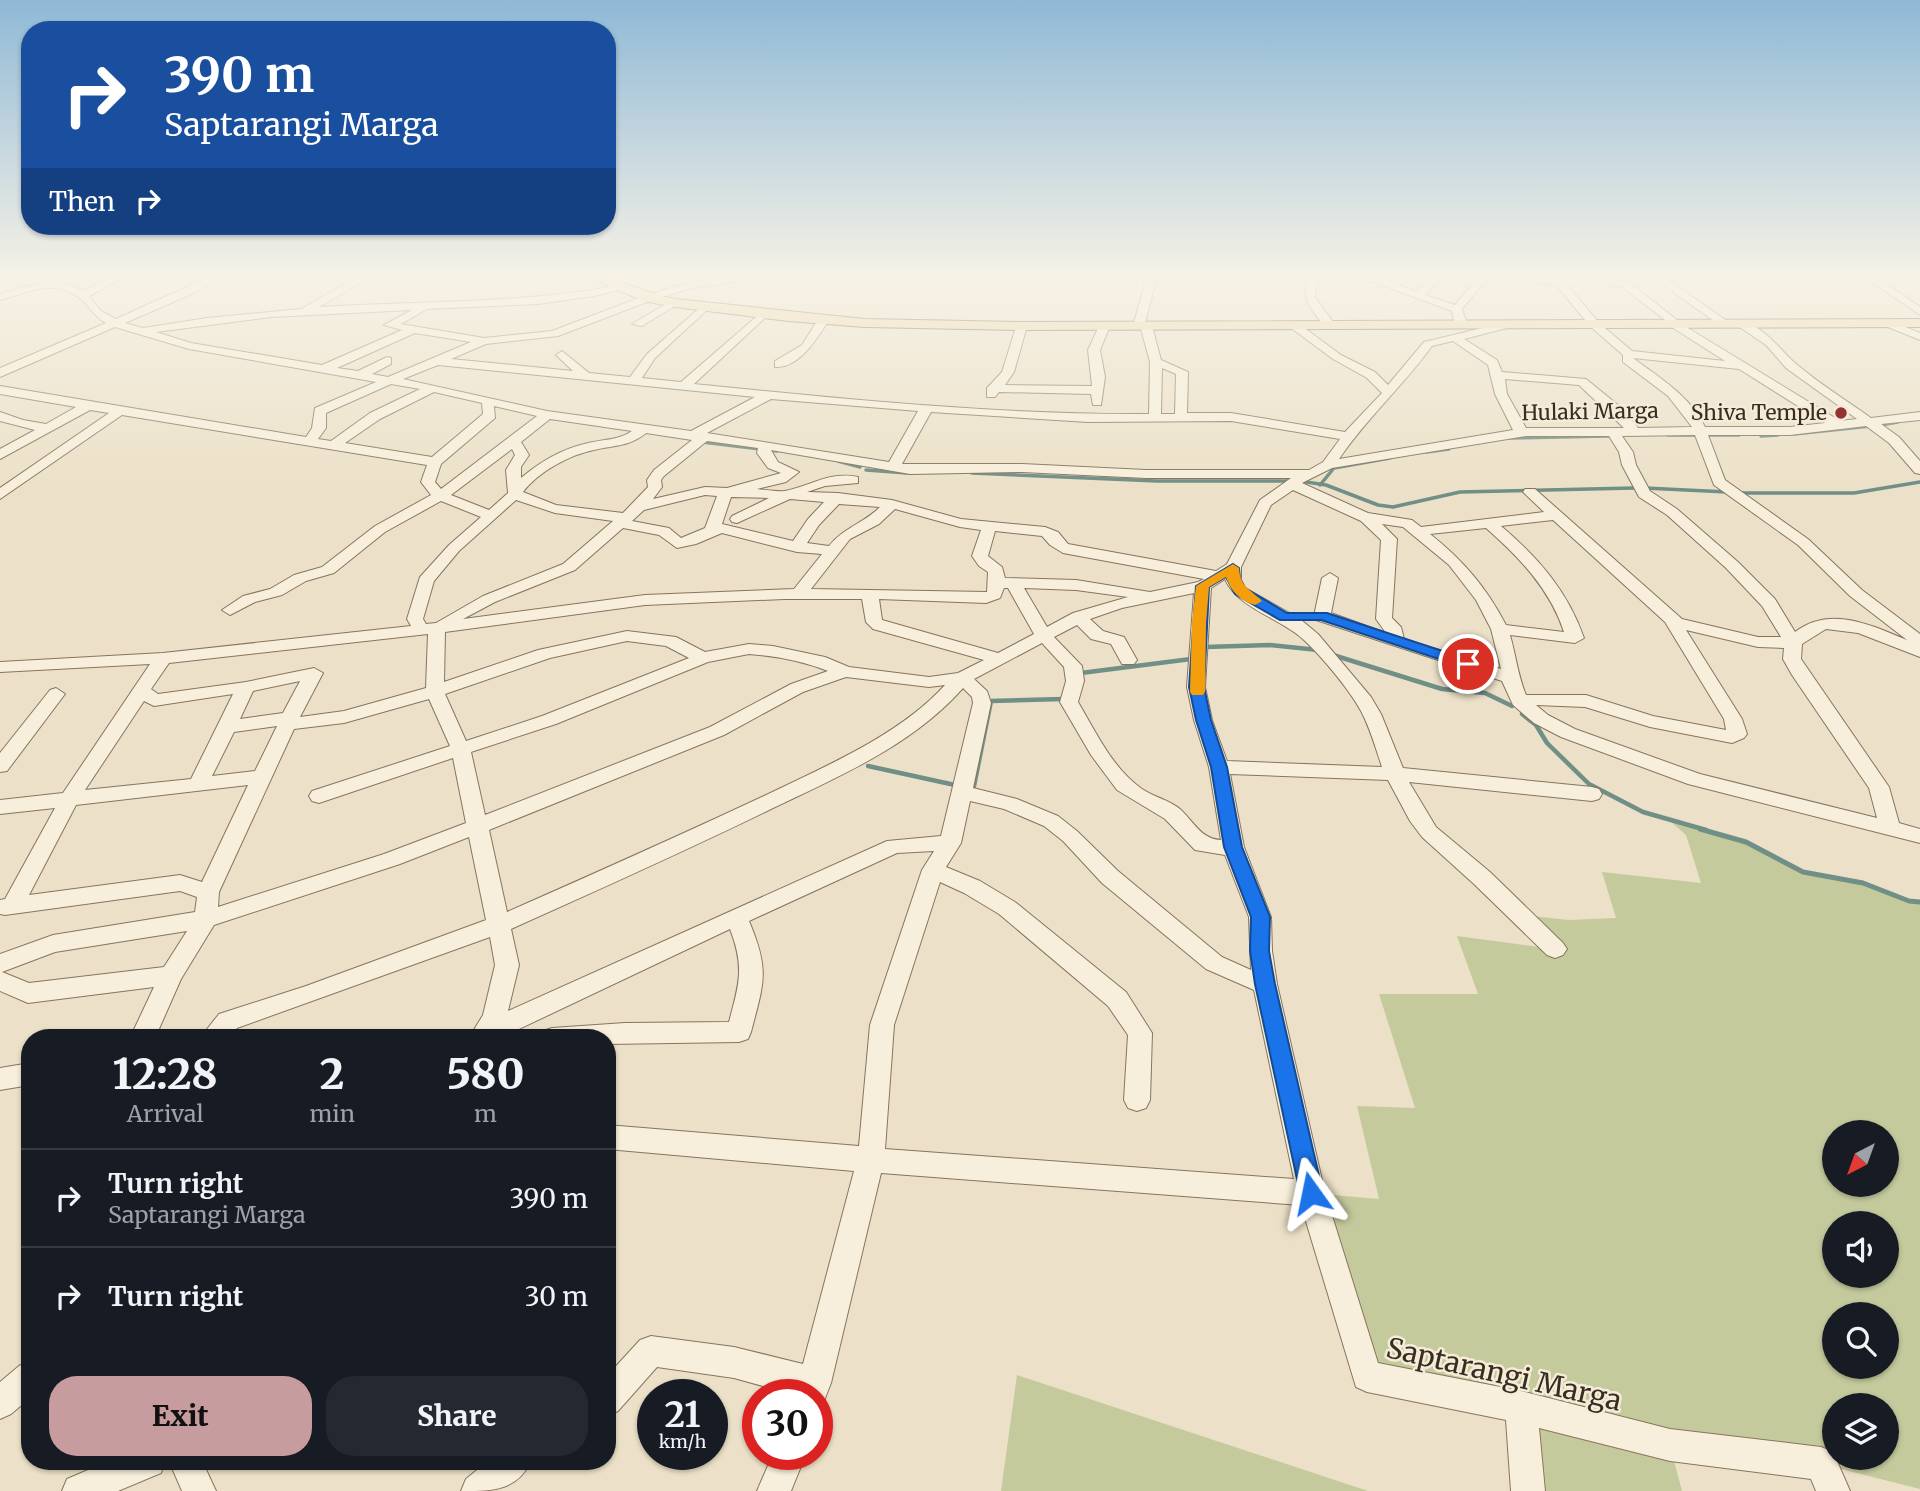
<!DOCTYPE html>
<html lang="en">
<head>
<meta charset="utf-8">
<style>
  body { margin:0; font-family:Merriweather,serif; background:#242831; color:#f1f3f6; height:100vh; display:flex; flex-direction:column; font-size:26px; white-space:nowrap }
  * { box-sizing:border-box; margin:0 }
  p { font-size:23px; color:#9ea1a6 }
  .icon { flex:none; width:38px; height:38px; fill:none; stroke:currentColor; stroke-width:2; stroke-linecap:round; stroke-linejoin:round }
  .map { position:relative; flex:1; overflow:hidden }
  .panel { position:absolute; left:21px; top:1029px; width:595px; height:441px; display:flex; flex-direction:column; background:#171b24; border-radius:28px; box-shadow:0 2px 5px #0004 }
  .panel>* { flex:none }
  .top-card { position:absolute; left:21px; top:21px; width:595px; height:214px; border-radius:28px; box-shadow:0 2px 5px #0004; background:#1a4fa0; color:#fff; overflow:hidden }
  .needle { width:46px; rotate:221deg }
  .buttons { position:absolute; left:1822px; top:1120px; display:grid; gap:14px }
  .buttons a { display:grid; place-items:center; width:77px; height:77px; border-radius:50%; background:#171b24; box-shadow:0 2px 5px #0004; font-size:35px }
  .speed { position:absolute; left:637px; top:1379px; display:flex; gap:14px; font-size:35px; font-weight:700; text-align:center }
  .speed>* { display:grid; place-content:center; width:91px; height:91px; border-radius:50%; background:#171b24; box-shadow:0 2px 5px #0004; line-height:1 }
  .speed small { font-size:18px; font-weight:400 }
  .speed .limit { border:10px solid #d22; background:#fff; color:#111 }
  .pin { position:absolute; display:grid; place-items:center; width:60px; height:60px; color:#fff; margin:-30px; border:4px solid #fff; border-radius:50%; box-shadow:0 2px 7px #0007 }
  .me { position:absolute; width:77px; margin:-38px; rotate:348deg; stroke-linejoin:round; filter:drop-shadow(0 0 5px #0008) }
  .turn { display:flex; align-items:center; gap:24px; height:147px; padding:0 28px; font-size:32px }
  .turn .icon { width:91px; height:91px; stroke-width:2.5 }
  .turn b { display:block; font-size:49px; line-height:60px }
  .then { display:flex; align-items:center; height:66px; padding:0 28px; background:#0003; gap:14px; font-size:26px }
  .eta { display:flex; justify-content:space-evenly; align-items:center; height:119px; text-align:center }
  .eta b { font-size:42px; font-weight:800; line-height:49px }
  .button { display:flex; gap:14px; margin-top:auto; padding:14px 28px }
  .button a { flex:1; height:80px; border-radius:28px; background:#c79c9e; color:#111; font-size:28px; font-weight:800; line-height:80px; text-align:center }
  .button a+a { background:#242831; color:#f1f3f6 }
  ul { padding:0; list-style:none }
  li { display:flex; align-items:center; gap:21px; height:98px; padding:0 28px; border-top:2px solid #363941 }
  li div { flex:1 }
  li b { display:block; font-size:26px }
  li em { font-style:normal }
  .map>svg:first-child { display:block }
  .green { fill:#c5ca9d; fill-rule:evenodd }
  .lines { fill:none; stroke-linecap:round; stroke-linejoin:round }
  .stream-far2 { stroke:#708f87; stroke-width:3.5 }
  .stream-far1 { stroke:#708f87; stroke-width:4.5 }
  .stream { stroke:#708f87; stroke-width:5 }
  .minor-casing { stroke:#87745e; stroke-width:2 }
  .major-casing { stroke:#564332; stroke-width:2 }
  .minor { fill:#f7efdb; fill-rule:evenodd }
  .major { fill:#ecd6a3; fill-rule:evenodd }
  .route { fill:#1a73e8; stroke:#114b97; stroke-width:2 }
  .slow { fill:#f59e0b }
  .poi-dot { fill:#933232; stroke:#f4ecd8; stroke-width:2.5 }
  .labels { text-anchor:middle; stroke-width:5; stroke-linejoin:round; paint-order:stroke }
  .far-street-label { font-size:21px; fill:#392c21; stroke:#f4ecd8 }
  .far-poi-label { font-size:21px; fill:#392c21; stroke:#f4ecd8; text-anchor:end }
  .near-street-label { font-size:28px; fill:#392c21; stroke:#f4ecd8 }
</style>
</head>
<body>
<div class="map">
<svg width="1920" height="1491" viewBox="0 0 1920 1491">
  <rect width="100%" height="100%" fill="#ece1c8"/>
  <g class="green">
    <path d="M1669,820L1746,842L1803,872L1863,883L1909,901L1920,902V1489L1821,1464L1670,1446L1682,1491H1528L1521,1407L1367,1376L1311,1193L1379,1199L1357,1106L1415,1108L1379,994H1478L1457,936L1554,949L1522,915L1569,920L1616,918L1602,872L1701,883L1686,835ZM1834,1132H1886V1185H1834ZM1834,1223H1886V1276H1834ZM1834,1314H1886V1367H1834ZM1834,1405H1886V1458H1834Z"/>
    <path d="M1017,1375L1368,1491H1001Z"/>
  </g>
  <g class="lines">
    <g class="stream-far2">
      <path d="M1881,425L1898,422"/>
      <path d="M1794,434L1871,426"/>
      <path d="M1668,435H1695"/>
      <path d="M1705,435H1739"/>
      <path d="M1761,436L1778,435"/>
      <path d="M1509,438L1609,436"/>
      <path d="M702,442L777,451"/>
      <path d="M1426,452L1449,449"/>
      <path d="M838,461L860,467"/>
      <path d="M866,470L907,473"/>
      <path d="M972,473L1157,481H1292"/>
      <path d="M1300,481L1326,485L1378,505L1393,507L1460,492L1634,488"/>
      <path d="M1320,485L1334,468L1390,458"/>
      <path d="M1645,488L1727,492"/>
      <path d="M1739,493H1854L1920,482"/>
    </g>
    <g class="stream-far1">
      <path d="M1205,647L1270,645L1318,650"/>
      <path d="M1333,655L1442,689L1485,693L1512,706"/>
      <path d="M1081,673L1191,659"/>
      <path d="M1522,714L1536,725L1547,743L1589,784L1643,812L1706,830"/>
      <path d="M868,766L955,785"/>
      <path d="M974,786L991,701L1063,699"/>
    </g>
    <path class="stream" d="M1700,829L1746,842L1803,872L1863,883L1909,901L1920,902"/>
    <g class="minor-casing">
      <g id="minor">
        <path d="M44,276H54L57,280L83,291L114,276H127L89,296L101,311L116,319L211,276H224L196,292L125,323L143,328L207,318L301,309L359,276H371L319,307C420,301 521,304 621,285L626,288L594,296L538,304L427,309L401,324L484,338L552,331L644,296L691,282L733,276H796L791,279L746,280L692,288L652,300L558,336L486,344L451,359L573,371L556,355L562,351L589,373L630,377L647,354L703,305L708,308L707,310L655,358L642,378L681,382L763,311L767,312V316L694,384C845,399 997,415 1149,414L1150,362L1141,329L1133,326L1145,284L1141,276H1151L1155,284L1145,323L1152,326L1161,360L1188,372L1187,413H1231L1345,432L1382,393L1367,378L1333,359L1291,328V324H1299L1341,355L1375,372L1388,385L1424,342L1503,323L1509,326L1507,328L1464,339L1497,360L1502,372L1586,379L1624,410L1638,428L1692,427L1668,396L1623,362V355L1591,327L1556,285L1511,279L1506,276L1563,280L1599,323L1632,351L1725,361L1670,326L1669,323L1622,287L1609,285L1603,276H1613L1616,280L1629,282L1683,325L1840,421L1857,419L1786,368L1766,345L1738,326V322C1758,319 1781,351 1795,363C1818,383 1846,400 1871,418L1920,412V420L1881,424L1899,437L1920,461V474L1915,473L1889,443L1866,426L1790,435H1708L1725,480L1808,539L1862,590L1920,634V657L1858,633L1826,629L1802,644L1801,659L1889,787L1899,823L1920,829V843L1688,784L1561,737L1534,723L1513,705L1502,681L1316,620L1314,616L1322,578L1330,573L1338,578L1331,613L1386,633L1376,619L1381,540L1361,521L1293,490L1271,505L1241,567V580L1245,588L1300,619L1318,634L1371,697L1381,714L1403,768L1592,787L1599,789L1602,794L1599,799L1592,801L1409,782L1436,827L1490,872L1563,943L1567,949L1563,955L1555,958L1547,955L1474,884L1422,837L1410,821L1388,780L1230,774L1244,847L1271,917L1272,951L1277,984L1325,1193L1378,1363L1521,1391L1670,1429L1821,1447L1833,1452L1850,1491H1816L1811,1479L1670,1461L1539,1428L1545,1491H1511L1506,1420L1367,1392L1356,1387L1301,1205L881,1173L831,1383L822,1406L817,1408V1395H795L734,1378L657,1367L618,1411L607,1416V1376L640,1340L651,1336L734,1347L803,1364L854,1171L607,1149V1125L859,1146L870,1025L922,870L934,851L897,853L749,921C770,971 764,982 751,1032L748,1039L739,1042L607,1044V1038H540L543,1031L552,1028L625,1023L729,1022C739,984 745,968 730,929L500,1038H469L483,1015L495,965L490,937L237,1028L228,1038H200L219,1014L306,986L486,920L469,837L400,864L214,925L181,979L155,1038H130L154,987L28,1003L0,991V954L53,935L195,912L197,897L180,891L5,915L0,914V900L5,899L55,808L0,814V800L63,793L150,664L0,672V662L163,653L411,626L407,619L420,577L449,545L481,517L441,501L385,532L334,573L306,581L282,595L255,602L230,615L222,610L243,596L270,589L294,575L322,567L375,526L431,495L421,482L427,465L122,415L0,499V488L109,413L90,410L0,459V449L35,430L0,421V412L23,420L46,424L76,407L0,394V386L306,437L312,428L315,408L376,382L189,349L115,327L0,377V368L106,323C91,314 90,305 78,297C52,278 28,293 0,300V294L47,281ZM412,310L384,325L402,330L322,365L191,343L156,332L271,317ZM415,333L471,342L388,377L372,374L391,364V358L387,357L358,371L337,368ZM1453,341L1488,365L1495,394L1513,430L1339,459C1366,419 1403,386 1432,346ZM1633,358L1739,369L1825,423L1790,427H1705C1690,396 1660,378 1633,358ZM438,365L755,397L691,431L547,411L403,379ZM1162,368L1176,374L1175,414H1161ZM1505,379L1579,385L1624,428H1526L1507,394ZM391,384L420,389L370,413L331,441L318,439L326,428V413ZM434,392L482,403L483,414L432,457L345,443L380,419ZM771,399L918,411L889,462L707,433ZM494,406L537,416L441,489L435,482L441,464L495,418ZM931,412L1088,422L1231,421L1340,439L1323,462L1309,470H1146L1022,464H902ZM550,419L632,431C618,441 601,439 584,444C560,450 540,462 521,478V467L529,455L521,442ZM646,433L692,440L654,470L647,480L648,487L623,513L556,505L523,492C538,472 569,455 594,450C614,445 629,447 646,433ZM1695,435L1714,485L1798,545L1850,596L1907,640C1871,625 1830,605 1795,632L1775,599L1738,562L1677,509L1650,491L1636,465L1633,452L1622,436ZM1526,436H1609L1619,452L1622,465L1639,497L1667,515L1726,568L1762,606L1781,637H1758L1682,619L1535,489H1525L1523,492L1544,512L1421,527L1412,520L1368,513L1302,483L1332,468ZM707,441L758,448L757,453L768,468L781,473L727,488L705,487L653,499L662,487L661,480L664,476ZM512,449L515,455L506,470L508,493L489,510L451,495ZM771,450L910,474L1022,472L1146,478H1291L1260,500L1227,564L1216,571L1068,544L1058,532L1045,527L961,519L892,500L838,493L807,492L825,486L858,483V477C829,471 811,486 785,491C777,492 766,490 757,489L786,482L799,472L778,462ZM705,495L717,496L705,528L681,538L669,528L632,521L644,510ZM731,497L769,498L732,516L730,519L732,522L737,523L790,499L824,502L808,519L793,541L722,524ZM516,500L555,513L613,521L563,564L483,596L436,623L426,624L423,619L434,581L459,551ZM839,504L880,507C864,523 843,528 829,546L807,543L819,525ZM895,509L960,527L981,530L972,556L979,566L988,572L987,592L811,589L850,539L879,524ZM1553,520L1665,622L1724,719L1726,730L1653,716L1586,695H1526C1518,676 1516,656 1510,635L1575,643L1584,638C1568,592 1538,557 1501,526ZM1382,524L1403,527L1449,565L1476,600L1491,629L1501,669L1404,639L1401,627L1392,618L1397,539ZM623,528L659,535L677,548L696,544L722,533L797,552L822,554L794,589L645,595L463,619L495,602L575,570ZM1486,528C1519,557 1550,589 1564,632L1506,625C1486,587 1464,561 1430,534ZM995,531L1042,536L1050,545L1063,553L1204,579L1198,582L1150,592L1076,580L1005,578L1002,567L988,556ZM1225,579C1238,609 1281,618 1304,640C1323,658 1349,689 1361,711C1370,728 1376,749 1382,767L1227,761L1212,720L1205,687L1211,588ZM1004,588H1008L1034,634L998,653L882,620L879,599L986,603L1000,598ZM1024,588L1076,590L1128,597L1073,613L1047,627ZM1194,593L1187,687L1194,720L1209,767L1221,840C1201,839 1194,822 1180,809C1169,800 1154,797 1142,789C1112,768 1096,732 1078,702L1084,681L1082,666L1054,637L1077,625L1091,639L1111,644L1122,664H1134L1137,660L1124,637L1103,631L1090,619L1122,608ZM784,599H862L866,622L873,629L984,660L958,673L929,677L849,667L825,657L773,646L749,644L705,652L676,637L627,631L538,650L444,682L445,632L645,605ZM1686,630L1758,647L1784,648L1783,659L1792,675L1869,788L1877,818L1700,774L1575,729L1548,715L1536,705L1585,707L1650,727L1732,743L1744,738L1747,734L1742,719ZM428,634L426,688L344,711L300,717L323,673L314,668L246,682L158,694L151,689L169,663ZM627,641L666,646L689,658L542,716L466,741L445,694L550,658ZM1042,643L1064,667L1066,681L1060,702L1091,755L1117,790L1165,819L1195,850L1225,855L1249,917L1251,970L1222,957L1118,871L1077,831L1058,816L1017,799L973,788L991,703L987,691L974,679ZM749,654C776,656 803,661 828,671L791,684L710,727L485,815L471,752L556,724L708,662ZM846,677L929,687L945,685C900,735 824,767 764,796C679,836 593,874 507,912L489,830L724,735L803,692ZM300,681L283,713L240,719L253,691ZM963,688L972,697L973,703L941,836L887,841L508,1011L519,965L511,929C598,890 685,851 771,809C838,777 913,745 963,688ZM233,694L191,779L85,790L144,701L154,706ZM429,699L450,746L312,791L309,796L312,801L319,803L453,758L466,823L384,854L218,907L219,892L294,729L344,723ZM277,726L255,771L212,776L234,732ZM248,785L202,882L180,875L29,895L76,805ZM970,801L1004,809L1044,826L1063,841L1102,883L1206,969L1254,990L1294,1179L885,1149L894,1025L940,882L964,893L999,914L1108,1006L1128,1035L1124,1100L1128,1108L1137,1111L1146,1108L1150,1100L1152,1033L1126,992L1015,902L980,881L946,867L961,843ZM187,931L164,967L29,983L2,972L55,952Z"/>
        <path d="M1309,276H1378L1416,292L1433,276H1444L1425,295L1455,305L1479,276H1489L1462,309L1466,321L1460,324L1454,321L1452,311L1374,282L1318,279L1315,297L1335,325L1329,328L1325,327C1312,310 1299,299 1309,276Z"/>
        <path d="M1651,276H1663L1731,324L1721,326Z"/>
        <path d="M1863,276H1875L1920,307V315Z"/>
        <path d="M671,301L680,303L642,326L632,324Z"/>
        <path d="M819,318L829,320C818,337 799,369 775,367V361L802,345Z"/>
        <path d="M1883,321H1891L1920,333V340L1883,325Z"/>
        <path d="M1017,324L1027,326L1014,372L1005,385L1092,386L1088,350L1100,324H1108L1110,326L1100,350L1105,377L1101,405H1093L1091,394L999,392L995,397H987V388L1002,372Z"/>
        <path d="M56,688L65,694L7,771L0,772V753L50,690Z"/>
        <path d="M30,1063V1085L0,1090V1068Z"/>
        <path d="M30,1361V1398L11,1414L0,1419V1382L19,1366Z"/>
        <path d="M773,1454H806L791,1491H757Z"/>
        <path d="M109,1461H165L161,1473L118,1491H62L67,1479Z"/>
        <path d="M169,1461H202L216,1491H182Z"/>
        <path d="M488,1461H531C517,1491 492,1491 461,1491L466,1479Z"/>
      </g>
    </g>
    <g class="major-casing">
      <path id="major" d="M586,276C616,276 644,293 675,299L865,319L1021,322L1920,319V327L1021,330L865,327L788,321L675,307L643,301Z"/>
    </g>
    <use href="#minor" class="minor"/>
    <use href="#major" class="major"/>
  </g>
  <linearGradient id="sky" x2="0" y2="1"><stop stop-color="#8fb9d6"/><stop offset="0.57" stop-color="#f6f2e6"/><stop offset="1" stop-color="#f6f2e6" stop-opacity="0"/></linearGradient>
  <rect width="1920" height="485" fill="url(#sky)"/>
  <path class="route" d="M1233,564L1239,568L1240,579L1245,588L1287,613H1327L1473,661L1475,664L1468,668L1463,667L1321,620H1280L1235,594L1226,577L1209,587L1204,687L1211,720L1227,767L1242,847L1270,917L1269,951L1275,984L1323,1193L1319,1201L1311,1204L1303,1201L1300,1193L1255,984L1250,951L1251,917L1224,847L1211,767L1196,720L1189,687L1196,586Z"/>
  <path class="slow" d="M1233,564L1239,568C1240,587 1250,589 1262,601L1255,605C1240,601 1231,591 1226,577L1209,587L1206,623L1205,692L1203,695H1192L1190,692L1192,623L1196,586Z"/>
  <circle class="poi-dot" cx="1841" cy="413" r="7"/>
  <g class="labels">
    <g class="far-street-label">
      <text transform="translate(1590 412) rotate(-1)" y="7">Hulaki Marga</text>
    </g>
    <g class="far-poi-label">
      <text x="1827" y="420">Shiva Temple</text>
    </g>
    <g class="near-street-label">
      <text transform="translate(1504 1374) rotate(13)" y="10">Saptarangi Marga</text>
    </g>
  </g>
</svg>
<div class="buttons">
<a><svg class="needle" viewBox="-14 -14 28 28"><path d="M0-13l5 13h-10z" fill="#e53935"/><path d="M0 13l5-13h-10z" fill="#9ea1a6"/></svg></a>
<a><svg class="icon" aria-label="sound" viewBox="0 0 24 24"><path d="M4 9h4l5-4v14l-5-4H4zM17 9q2 3 0 6"/></svg></a>
<a><svg class="icon" aria-label="search" viewBox="0 0 24 24"><circle cx="10" cy="10" r="6"/><path d="M15 15l6 6"/></svg></a>
<a><svg class="icon" aria-label="layers" viewBox="0 0 24 24"><path d="M12 4l9 5-9 5-9-5zM3 14l9 5 9-5"/></svg></a>
</div>
<div class="speed"><div>21<small>km/h</small></div><div class="limit">30</div></div>
<div class="pin" style="left:1468px;top:664px;background:#d93025"><svg class="icon" aria-label="arrive" viewBox="0 0 24 24"><path d="M6 21V4h12l-3 4 3 4H6"/></svg></div>
<svg class="me" style="left:1311px;top:1193px" viewBox="-20 -20 40 40"><path d="M0-17L14 15 0 8-14 15z" fill="#1a73e8" stroke="#fff" stroke-width="4"/></svg>
<div class="top-card">
<div class="turn"><svg class="icon" aria-label="right" viewBox="0 0 24 24"><path d="M7 20v-9h11M14 6l5 5-5 5"/></svg><div><b>390 m</b>Saptarangi Marga</div></div>
<div class="then">Then<svg class="icon" aria-label="right" viewBox="0 0 24 24"><path d="M7 20v-9h11M14 6l5 5-5 5"/></svg></div>
</div>
<section class="panel">
<div class="eta">
<div><b>12:28</b><p>Arrival</p></div>
<div><b>2</b><p>min</p></div>
<div><b>580</b><p>m</p></div>
</div>
<ul>
<li><svg class="icon" aria-label="right" viewBox="0 0 24 24"><path d="M7 20v-9h11M14 6l5 5-5 5"/></svg><div><b>Turn right</b><p>Saptarangi Marga</p></div><em>390 m</em></li>
<li><svg class="icon" aria-label="right" viewBox="0 0 24 24"><path d="M7 20v-9h11M14 6l5 5-5 5"/></svg><div><b>Turn right</b></div><em>30 m</em></li>
</ul>
<div class="button"><a>Exit</a><a>Share</a></div>
</section>
</div>
</body>
</html>
